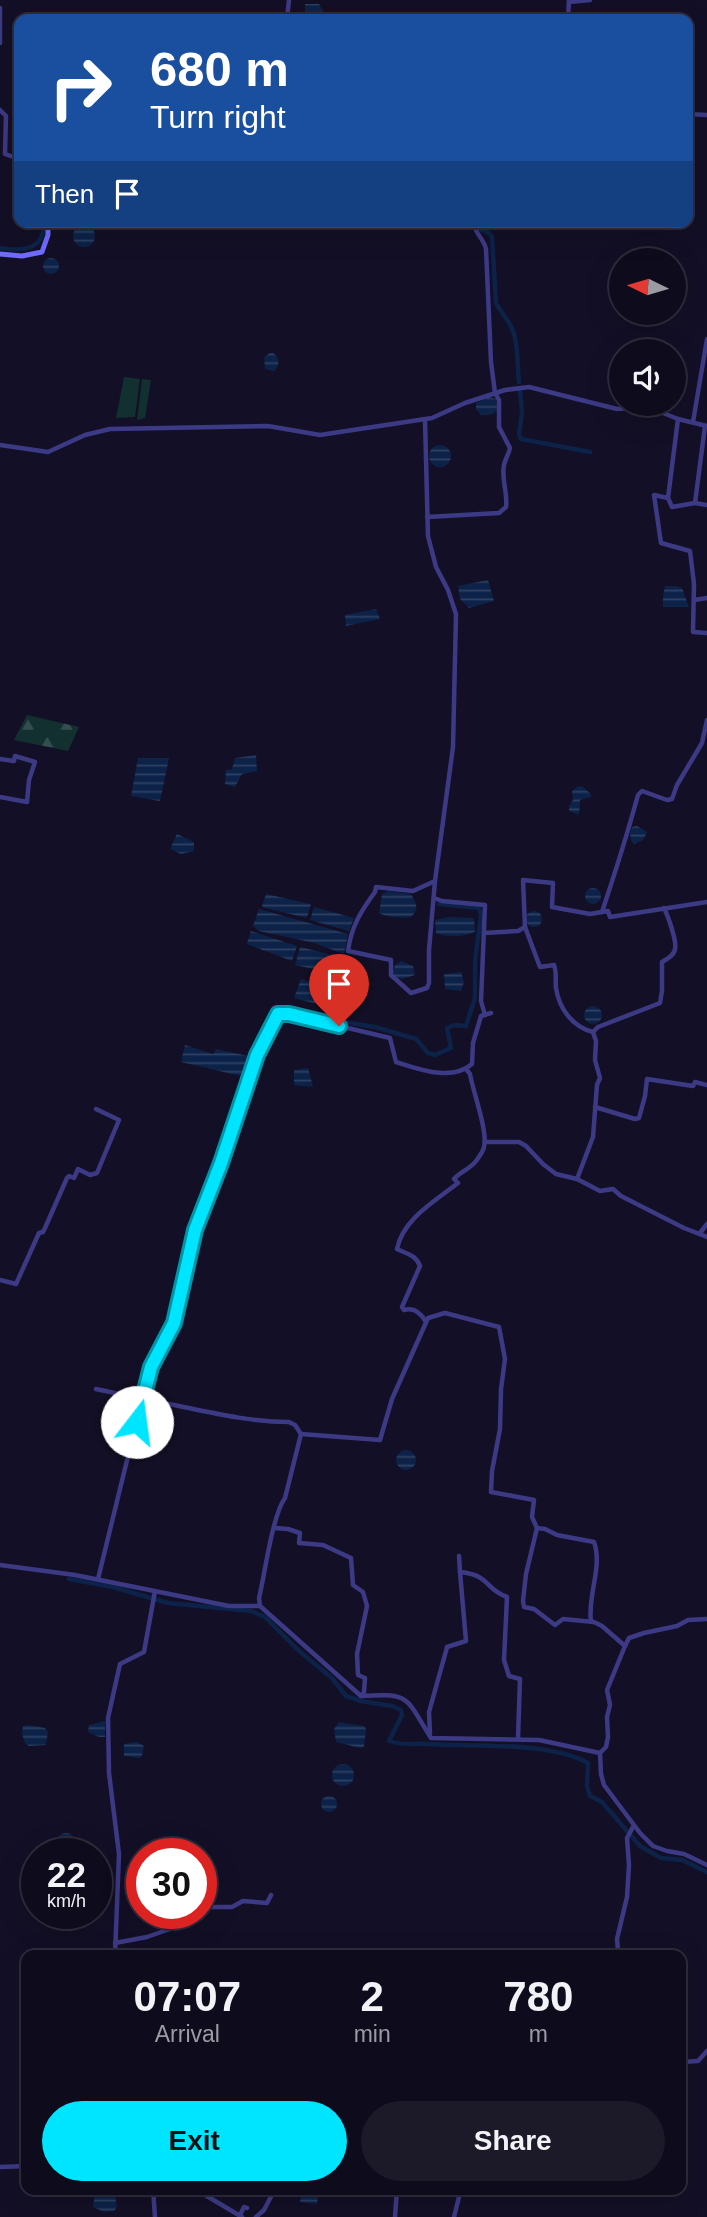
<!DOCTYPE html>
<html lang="en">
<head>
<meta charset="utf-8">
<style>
  body { margin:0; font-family:Helvetica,sans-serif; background:#1c1929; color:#f1f3f6; height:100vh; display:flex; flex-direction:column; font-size:26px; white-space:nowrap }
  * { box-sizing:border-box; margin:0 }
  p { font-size:23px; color:#9b9ba3 }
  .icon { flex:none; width:38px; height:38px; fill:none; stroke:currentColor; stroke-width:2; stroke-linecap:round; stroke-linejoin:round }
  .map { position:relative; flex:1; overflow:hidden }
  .details { position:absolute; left:21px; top:1950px; width:665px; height:245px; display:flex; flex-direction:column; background:#0e0b1c; border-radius:14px; box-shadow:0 7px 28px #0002,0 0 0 2px #2e2b3b }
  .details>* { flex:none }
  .top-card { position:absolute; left:14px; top:14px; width:679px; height:214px; border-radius:14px; box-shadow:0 7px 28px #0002,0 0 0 2px #2e2b3b; background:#1a4fa0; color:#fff; overflow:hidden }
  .needle { width:46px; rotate:275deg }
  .buttons { position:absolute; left:609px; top:248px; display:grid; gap:14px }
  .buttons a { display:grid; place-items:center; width:77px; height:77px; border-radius:50%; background:#0e0b1c; box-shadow:0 7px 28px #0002,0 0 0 2px #2e2b3b; font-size:35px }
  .speed { position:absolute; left:21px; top:1838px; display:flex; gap:14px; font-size:35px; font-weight:700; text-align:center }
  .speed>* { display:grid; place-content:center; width:91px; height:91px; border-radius:50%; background:#0e0b1c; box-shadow:0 7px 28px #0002,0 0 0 2px #2e2b3b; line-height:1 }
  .speed small { font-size:18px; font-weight:400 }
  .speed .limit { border:10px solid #d22; background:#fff; color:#111 }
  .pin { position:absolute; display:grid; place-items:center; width:60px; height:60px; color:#fff; margin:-72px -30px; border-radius:50% 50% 50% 0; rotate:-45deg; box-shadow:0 0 7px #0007 }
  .pin .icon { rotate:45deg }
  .me { position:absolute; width:77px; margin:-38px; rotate:15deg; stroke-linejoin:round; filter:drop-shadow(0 0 5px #0008) }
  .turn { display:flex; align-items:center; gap:24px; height:147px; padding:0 21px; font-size:32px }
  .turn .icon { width:91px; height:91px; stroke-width:2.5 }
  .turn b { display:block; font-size:49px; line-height:60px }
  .then { display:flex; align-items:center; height:66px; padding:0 21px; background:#0003; gap:14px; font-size:26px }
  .eta { display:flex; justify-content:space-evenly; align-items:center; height:119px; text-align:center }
  .eta b { font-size:42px; font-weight:600; line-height:49px }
  .button { display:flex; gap:14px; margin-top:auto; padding:14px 21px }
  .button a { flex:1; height:80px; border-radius:42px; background:#00e5ff; color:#111; font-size:28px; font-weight:600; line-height:80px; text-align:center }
  .button a+a { background:#1c1929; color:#f1f3f6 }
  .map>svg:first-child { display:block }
  .green { fill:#12302f }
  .forest { fill:url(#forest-firs) }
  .water { fill:url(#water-rules) }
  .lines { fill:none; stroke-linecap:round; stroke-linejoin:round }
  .canal { stroke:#0c2248; stroke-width:4.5 }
  .street { stroke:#3d3a85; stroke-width:4.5 }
  .secondary { stroke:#6f6bff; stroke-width:5 }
  .route-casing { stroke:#0095a6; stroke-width:18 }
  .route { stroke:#00e5ff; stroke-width:12 }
</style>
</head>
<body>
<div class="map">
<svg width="707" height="2217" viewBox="0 0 707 2217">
  <defs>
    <pattern id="forest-firs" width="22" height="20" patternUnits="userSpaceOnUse" patternTransform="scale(1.75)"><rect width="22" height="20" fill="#12302f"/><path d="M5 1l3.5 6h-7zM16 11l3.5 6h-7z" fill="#344d4e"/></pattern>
    <pattern id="water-rules" width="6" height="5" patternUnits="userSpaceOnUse" patternTransform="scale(1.75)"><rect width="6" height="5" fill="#0c2248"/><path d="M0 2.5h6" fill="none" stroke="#2f4163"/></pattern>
  </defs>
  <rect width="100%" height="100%" fill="#130f26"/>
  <g class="green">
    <path d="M124,377L140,379L135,417L116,418Z"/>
    <path d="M142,379L151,380L145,418L137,420Z"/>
  </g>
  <path class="forest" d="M27,715L79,727L68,751L14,740Z"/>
  <g class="water">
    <path d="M305,4H319L325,14L324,17L305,18Z"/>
    <circle cx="84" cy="236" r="11"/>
    <circle cx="51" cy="266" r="8"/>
    <path d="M270,353H273C280,357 280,366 274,371L265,369L264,357Z"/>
    <path d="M489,397L496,399L497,410L493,414L481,415L476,409V403Z"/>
    <circle cx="440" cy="456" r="11"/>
    <path d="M488,580L494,601L469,608L460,599L458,586Z"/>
    <path d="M665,586H677L682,588L689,607H663V596Z"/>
    <path d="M376,609L380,619L346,626L345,615Z"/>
    <path d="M256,755L257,771L242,774L235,787L225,784L226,770L232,769L235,758Z"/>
    <path d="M138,758H169L160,801L131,796Z"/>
    <path d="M578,786L583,787L591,794V797L580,800L579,815L569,811V806L573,800L572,791Z"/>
    <path d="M637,826L647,832L643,840L634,844L631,841L630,833L632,827Z"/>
    <path d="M177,834L194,842V851L181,854L170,849Z"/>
    <circle cx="593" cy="896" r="8"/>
    <path d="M388,891L411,894C416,903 420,909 411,917C400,918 389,918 379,913L382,894Z"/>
    <path d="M266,894L311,904L307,918L265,908L262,906Z"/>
    <path d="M314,907L354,918L349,931L310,920Z"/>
    <path d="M259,909L348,934L344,954L314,943L259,931L253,926Z"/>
    <circle cx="534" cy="919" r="8"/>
    <path d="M448,917L474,918L475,932C462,937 449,938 436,933L435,920Z"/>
    <path d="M251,931L297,946L292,961L249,945L247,943Z"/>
    <path d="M300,947L345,958L341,975L295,965Z"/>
    <path d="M401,961L413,966L415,975L402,979L394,977L393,972L395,965Z"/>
    <path d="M461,972L464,982L461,991L445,989L444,974Z"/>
    <path d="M301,979L331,987L328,1007L294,998Z"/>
    <circle cx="593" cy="1015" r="9"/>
    <path d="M185,1045L213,1054L216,1049L253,1057L245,1077L181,1062Z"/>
    <path d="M308,1068L313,1087L294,1085V1070Z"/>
    <circle cx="406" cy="1460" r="10"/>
    <path d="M105,1721V1737H99L88,1732L89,1725Z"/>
    <path d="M339,1722L364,1726L366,1729L364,1747L360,1748L336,1742L334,1729Z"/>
    <path d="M29,1725L45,1728L48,1732L46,1745L29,1746L25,1743L22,1734L23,1726Z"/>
    <path d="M137,1742L144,1746L142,1756L140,1758L124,1756V1744Z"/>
    <circle cx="343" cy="1775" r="11"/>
    <circle cx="329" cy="1804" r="8"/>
    <circle cx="66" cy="1841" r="8"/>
    <path d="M108,2190L115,2195L117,2207L114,2211L104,2212L93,2207L95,2193Z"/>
    <path d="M313,2193L318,2196L317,2204L300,2202L301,2195Z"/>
  </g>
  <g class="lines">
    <g class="canal">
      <path d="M479,222L481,229L490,234L492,237L496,303C501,313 509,320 513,331C519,347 517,366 519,382"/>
      <path d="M0,248C22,252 45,250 44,222"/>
      <path d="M520,390L522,413L519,434L521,439L590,452"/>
      <path d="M214,1196C229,1152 242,1107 259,1063C267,1044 280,1029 285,1010L325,1019L375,1027L416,1039L428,1053L435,1055L451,1048L447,1028L455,1025L466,1026L475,998V961L481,915L479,908L439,904"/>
      <path d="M69,1579L113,1587L168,1603L251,1611L265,1617L298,1650L332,1678L346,1696L361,1701L392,1706L401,1710L402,1715L389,1741C403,1746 413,1743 427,1744C474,1747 547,1741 588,1763L587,1786L590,1796L602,1802L640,1846L661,1858L682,1860L707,1872"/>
    </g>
    <g class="street">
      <path d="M569,2L590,0"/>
      <path d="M0,8V43"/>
      <path d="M287,19L289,0"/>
      <path d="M568,19L569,0"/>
      <path d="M0,110L6,116L5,154L19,159"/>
      <path d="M688,114L707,115"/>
      <path d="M678,419L668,498L672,507L695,503"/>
      <path d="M425,420L428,536L436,567L448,590L456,614L453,747L435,881L429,950V983L427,988L411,993L391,975V960L348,951C351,927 361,911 375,892L376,887L413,891L435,881"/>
      <path d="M693,422L707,339"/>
      <path d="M705,426L695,503L707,505"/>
      <path d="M0,445L48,452L85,435L110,429L268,426L320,435L432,418L465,403L505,390L529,387L617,409L648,407L678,419L707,426"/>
      <path d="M668,498L654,495L661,543L690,551L694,584L693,632L707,633"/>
      <path d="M427,517L499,513L506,507C508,493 501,479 504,465C505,459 509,454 510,448L499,427V400L495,393L491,362L486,249C484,238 474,234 474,222"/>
      <path d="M694,600L707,598"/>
      <path d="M0,759L14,761L15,756L35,762L29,780L27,802L0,797"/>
      <path d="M434,898L442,901L485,905L481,1001L485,1015"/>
      <path d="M602,912C615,873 627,835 638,795L642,791L667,800L672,799L677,785L702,743L707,720"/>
      <path d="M484,933L518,931L525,927"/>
      <path d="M593,1032L598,1027L660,1003L662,991V962C667,959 674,956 675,949C677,941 668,916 664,908"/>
      <path d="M595,1107L635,1119L639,1118L645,1096L647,1079L693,1086L695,1082L707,1085"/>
      <path d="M485,1142H519L526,1146L543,1164L556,1174L577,1179L600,1191L613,1189L621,1196L684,1228L707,1237"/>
      <path d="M577,1179L593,1137L597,1085L600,1078L595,1060L596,1041L593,1032C573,1027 559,1009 556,988C555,979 557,973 554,965L540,967L525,927L523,880L553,883L552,907L590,914L608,911L610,917L707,902"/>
      <path d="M700,1233L707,1224"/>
      <path d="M0,1280L16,1284L39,1233L43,1232L45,1228L67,1178L69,1176L74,1178L78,1169L90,1175L97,1173L119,1120L96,1109"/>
      <path d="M426,1322C421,1313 414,1307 404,1310L402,1307L420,1266C416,1255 407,1254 397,1249C403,1219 435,1201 458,1183L454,1179C460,1172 470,1169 476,1161C479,1157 483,1152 484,1147C488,1131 473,1092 470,1074L466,1069"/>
      <path d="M96,1389L142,1399L98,1579"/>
      <path d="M301,1434L380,1440L392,1399L428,1318L445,1313L499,1327L505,1359L501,1389L500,1429L492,1471L491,1492L534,1500L532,1517L537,1528L526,1574L523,1601L524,1607L534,1609L555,1625L563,1619L594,1622L602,1626L625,1646L607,1690L610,1705L607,1717L608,1737L606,1747L600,1753"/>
      <path d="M275,1528L288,1529L300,1533L299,1543L323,1545L351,1558L353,1585L363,1592L367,1606L357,1654L358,1675L365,1678L364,1692L361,1696"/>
      <path d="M537,1528L545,1529L557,1535L594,1542C603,1567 587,1596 591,1622"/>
      <path d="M459,1556L460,1572C491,1575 484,1589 507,1597L504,1660L509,1676L520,1679L518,1738"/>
      <path d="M0,1565L75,1575L229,1606H260L361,1696C412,1693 405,1697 431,1738L539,1740L600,1753L601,1774L604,1785L640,1833L653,1846L667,1851L684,1854L707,1865"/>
      <path d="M260,1606L259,1598C265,1574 272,1516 285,1498L301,1434L295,1425L289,1422C239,1422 191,1407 142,1399L151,1367L164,1346L174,1323L195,1230L221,1163L257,1055L278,1014H289L390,1038L396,1062C419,1069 451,1082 472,1064L473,1043L481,1016L491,1013"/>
      <path d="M625,1646L629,1638L644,1633L677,1626L688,1620L707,1619"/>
      <path d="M430,1734L429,1712L446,1651L447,1647L466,1641L460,1572"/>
      <path d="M115,1943L147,1937L201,1918L203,1907H232L243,1901L267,1903L271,1895"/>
      <path d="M618,1951L617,1939L627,1897L629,1865L627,1838L633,1827"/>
      <path d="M115,1955L119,1854L109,1773L108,1718L120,1664L144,1652L155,1591"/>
      <path d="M681,2062L698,2061L707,2051"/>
      <path d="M0,2167L26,2166"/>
      <path d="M153,2189L155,2217"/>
      <path d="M195,2189L242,2217"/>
      <path d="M240,2215L244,2207L247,2208"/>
      <path d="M256,2217L264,2210L275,2189"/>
      <path d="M395,2217L397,2189"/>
      <path d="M454,2217L461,2189"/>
    </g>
    <path class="secondary" d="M0,254L22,256L42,252L48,235V222"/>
  </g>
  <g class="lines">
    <g class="route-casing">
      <path id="route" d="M137,1422L151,1367L174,1323L195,1230L221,1163L257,1055L278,1014H289L339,1026"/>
    </g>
    <use href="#route" class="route"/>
  </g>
</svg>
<div class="buttons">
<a><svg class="needle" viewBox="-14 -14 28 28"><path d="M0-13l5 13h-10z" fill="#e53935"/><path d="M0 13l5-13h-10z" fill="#9b9ba3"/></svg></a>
<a><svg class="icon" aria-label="sound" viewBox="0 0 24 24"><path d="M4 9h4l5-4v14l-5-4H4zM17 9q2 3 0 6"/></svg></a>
</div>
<div class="speed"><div>22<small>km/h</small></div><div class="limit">30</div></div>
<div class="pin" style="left:339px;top:1026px;background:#d93025"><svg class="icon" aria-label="arrive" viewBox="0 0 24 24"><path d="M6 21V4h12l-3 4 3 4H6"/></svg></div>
<svg class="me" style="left:137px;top:1422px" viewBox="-20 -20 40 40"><circle r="19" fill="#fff"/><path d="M0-13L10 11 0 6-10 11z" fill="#00e5ff"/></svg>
<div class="top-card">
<div class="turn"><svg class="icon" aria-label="right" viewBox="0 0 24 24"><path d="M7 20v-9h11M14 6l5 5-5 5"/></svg><div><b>680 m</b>Turn right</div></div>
<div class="then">Then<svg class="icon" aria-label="arrive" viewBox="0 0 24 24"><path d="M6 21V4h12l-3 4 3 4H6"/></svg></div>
</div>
<section class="details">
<div class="eta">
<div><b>07:07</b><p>Arrival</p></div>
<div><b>2</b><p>min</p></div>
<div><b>780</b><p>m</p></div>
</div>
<div class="button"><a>Exit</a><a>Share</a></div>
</section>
</div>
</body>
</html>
